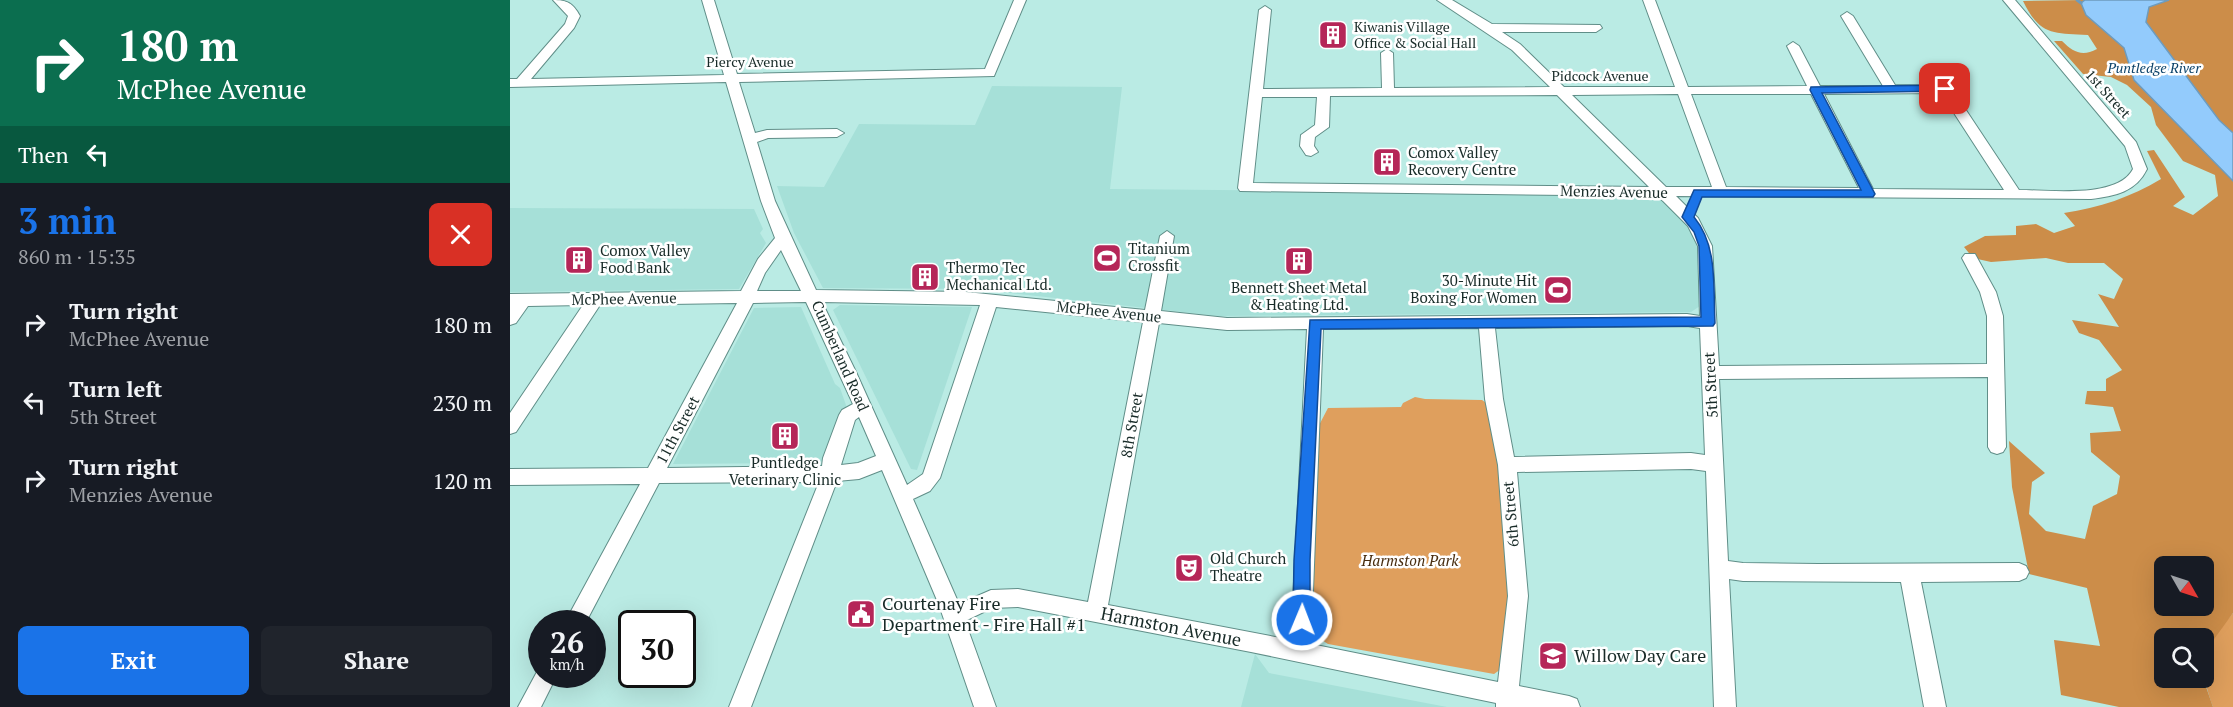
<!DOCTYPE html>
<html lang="en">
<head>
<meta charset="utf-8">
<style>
  body { margin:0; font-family:"PT Serif",serif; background:#20242c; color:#f1f3f6; height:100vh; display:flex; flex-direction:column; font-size:22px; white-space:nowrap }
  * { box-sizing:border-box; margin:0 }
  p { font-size:20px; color:#9ea1a6 }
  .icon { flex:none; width:33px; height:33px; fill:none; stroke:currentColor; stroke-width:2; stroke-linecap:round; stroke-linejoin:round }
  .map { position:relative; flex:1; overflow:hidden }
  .drawer { display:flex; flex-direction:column; background:#171b24; width:510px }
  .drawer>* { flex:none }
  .hud { background:#0b6e4f; color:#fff; overflow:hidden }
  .needle { width:39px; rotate:129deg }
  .controls { position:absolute; left:1644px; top:556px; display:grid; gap:12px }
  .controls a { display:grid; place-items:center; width:60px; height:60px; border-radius:9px; background:#171b24; box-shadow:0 6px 24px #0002; font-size:30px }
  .speed { position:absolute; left:18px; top:610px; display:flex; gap:12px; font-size:30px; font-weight:700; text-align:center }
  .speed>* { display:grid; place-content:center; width:78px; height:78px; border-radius:50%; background:#171b24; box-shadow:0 6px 24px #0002; line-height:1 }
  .speed small { font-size:15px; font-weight:400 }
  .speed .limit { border:3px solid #111; border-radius:9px; background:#fff; color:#111 }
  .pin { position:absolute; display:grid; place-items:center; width:51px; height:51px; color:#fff; margin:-26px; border-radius:12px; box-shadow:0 3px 9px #0006 }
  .me { position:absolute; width:66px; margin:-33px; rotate:1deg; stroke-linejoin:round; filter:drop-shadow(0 0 4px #0008) }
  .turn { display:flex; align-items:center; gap:21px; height:126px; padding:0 18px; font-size:27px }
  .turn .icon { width:78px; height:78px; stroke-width:2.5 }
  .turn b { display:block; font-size:42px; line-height:51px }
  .then { display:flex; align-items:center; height:57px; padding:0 18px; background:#0003; gap:12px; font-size:22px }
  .round { display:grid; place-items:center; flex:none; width:63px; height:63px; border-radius:9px; background:#20242c }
  .summary { display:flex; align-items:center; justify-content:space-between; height:102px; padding:0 18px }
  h1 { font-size:36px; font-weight:800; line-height:45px; color:#1a73e8 }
  .action { display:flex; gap:12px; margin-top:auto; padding:12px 18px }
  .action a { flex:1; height:69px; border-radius:9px; background:#1a73e8; color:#fff; font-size:24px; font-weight:800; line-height:69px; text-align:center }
  .action a+a { background:#20242c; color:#f1f3f6 }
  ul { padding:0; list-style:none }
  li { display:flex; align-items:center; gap:18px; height:78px; padding:0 18px }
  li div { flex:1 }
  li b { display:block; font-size:22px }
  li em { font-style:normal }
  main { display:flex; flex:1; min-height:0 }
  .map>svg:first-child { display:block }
  .built { fill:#a6e0d8 }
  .green { fill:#df9f5d }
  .forest { fill:#cc8d49; fill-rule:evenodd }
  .water { fill:#93cbfc; stroke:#6e9bbc; stroke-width:1.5 }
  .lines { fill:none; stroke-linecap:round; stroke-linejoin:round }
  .stream { stroke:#6e9bbc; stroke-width:3 }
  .minor-casing { stroke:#608e88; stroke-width:2 }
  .minor { fill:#fff; fill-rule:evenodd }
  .route { fill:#1a73e8; stroke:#114b97; stroke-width:1.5 }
  .labels { text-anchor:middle; stroke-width:5; stroke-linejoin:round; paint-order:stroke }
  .far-poi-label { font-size:14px; fill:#182b28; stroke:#fff; text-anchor:start }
  .far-street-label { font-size:14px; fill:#182b28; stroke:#fff }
  .far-water-label { font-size:14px; font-style:italic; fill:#0c436a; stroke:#fff }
  .poi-label { font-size:15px; fill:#182b28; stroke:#fff; text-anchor:start }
  .street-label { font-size:15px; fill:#182b28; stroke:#fff }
  .park-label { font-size:15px; font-style:italic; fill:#482d10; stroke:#fff }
  .near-poi-label { font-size:18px; fill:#182b28; stroke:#fff; text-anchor:start }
  .near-street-label { font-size:18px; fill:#182b28; stroke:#fff }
</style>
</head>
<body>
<main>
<section class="drawer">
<div class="hud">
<div class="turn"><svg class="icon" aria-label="right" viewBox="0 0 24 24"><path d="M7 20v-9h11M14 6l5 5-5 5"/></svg><div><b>180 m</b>McPhee Avenue</div></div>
<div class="then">Then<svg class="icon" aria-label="left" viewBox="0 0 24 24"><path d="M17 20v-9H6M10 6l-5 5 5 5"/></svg></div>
</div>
<div class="summary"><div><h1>3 min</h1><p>860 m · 15:35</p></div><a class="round" style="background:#d93025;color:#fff"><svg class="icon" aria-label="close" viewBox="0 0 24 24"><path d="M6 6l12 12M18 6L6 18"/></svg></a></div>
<ul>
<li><svg class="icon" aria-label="right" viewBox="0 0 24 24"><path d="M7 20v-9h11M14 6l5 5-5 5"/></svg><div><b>Turn right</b><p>McPhee Avenue</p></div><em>180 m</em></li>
<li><svg class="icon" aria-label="left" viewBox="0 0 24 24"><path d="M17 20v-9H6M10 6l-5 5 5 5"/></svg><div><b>Turn left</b><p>5th Street</p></div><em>230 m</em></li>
<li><svg class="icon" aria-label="right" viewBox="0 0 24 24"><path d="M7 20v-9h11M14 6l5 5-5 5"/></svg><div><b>Turn right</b><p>Menzies Avenue</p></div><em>120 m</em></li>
</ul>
<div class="action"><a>Exit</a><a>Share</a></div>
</section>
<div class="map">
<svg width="1723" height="707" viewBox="0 0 1723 707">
  <rect width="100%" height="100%" fill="#baebe4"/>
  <g class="built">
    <path d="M482,86L612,87L600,189L1142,194L1148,197L1172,218L1188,243L1190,306L1181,312L709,316L463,289L313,288L284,233L267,186L314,187L349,124L465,125Z"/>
    <path d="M0,208L244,209L253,229L250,233L256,243L229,289L0,292Z"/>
    <path d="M330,305L462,307L407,470L401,469L323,310Z"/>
    <path d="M291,307L325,384L330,388L337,408L313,461L302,465L294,463L163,464L244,308Z"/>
    <path d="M745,654L759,673L937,707H731Z"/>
  </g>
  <g class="green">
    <path d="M905,397L915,399L972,400L979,405L981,410L992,501L1000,609L991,669L984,674L818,644L807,637L803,629L807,429L818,408L891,407L893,403Z"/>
    <path d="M1723,613V707H1703C1686,656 1690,653 1723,613Z"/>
  </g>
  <g class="forest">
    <path d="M1575,0L1571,3L1576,15L1614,48L1624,80L1723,181V613L1694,653V639H1654V678H1693L1703,707H1609L1551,695L1544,640L1590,646L1577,588L1519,574L1502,487L1499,441L1535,473L1522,482L1519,514L1536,531L1575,539L1583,506L1607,494L1610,476L1581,452L1580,433L1611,431L1603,407L1575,404L1577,391H1596V379L1612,370L1589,340L1569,333L1562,320L1609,327L1588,294L1604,299L1613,279L1594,263H1558L1536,258L1481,262L1463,258L1454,247L1475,236L1506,235V226L1526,224L1544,233L1565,226L1554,213C1589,208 1621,197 1651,179L1637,151L1644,150L1675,197L1663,206L1683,215L1708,196L1705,175L1673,161L1646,125L1641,107L1617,85L1601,77L1573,74L1544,41H1552C1563,52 1572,57 1587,49L1578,35C1543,33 1530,36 1513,1ZM1654,567H1694V606H1654Z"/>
    <path d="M1659,0H1723V133L1709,120L1636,22L1639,7Z"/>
  </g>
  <path class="water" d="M1575,0H1659L1639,7L1636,22L1709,120L1723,133V181L1624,80L1614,48L1576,15L1571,3Z"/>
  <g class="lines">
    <path class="stream" d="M1567,0L1571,3"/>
    <g class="minor-casing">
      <g id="minor">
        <path d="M43,0C57,0 63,3 70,16L64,28L21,79L214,75L192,0H204L227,74L475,69L504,0H516L484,76L229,82L245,133L257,130L327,129L334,133L327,137L258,138L247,142L265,201L306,290L456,292L635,310L650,236L657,231L664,236L651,311L717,318L1177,314L1190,316L1188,246L1178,226L1148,196L730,191L728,188L749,10L755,6L761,10L753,89L872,88L871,53L877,49L883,53L884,88L1040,87L1002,50L927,0H942L982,24L1090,25L1092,28L1086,32H992L1010,44L1054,87H1165L1133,0H1145L1178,87L1297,86L1277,46L1283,42L1289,46L1310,86H1373L1331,16L1337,12L1343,16L1385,85L1440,86L1509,190C1538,190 1608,199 1623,169L1615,146L1493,0H1505L1626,142L1637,169C1626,192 1605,196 1581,199L1166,196L1188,218L1202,246L1209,366L1477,364V316L1470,292L1452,258L1455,254H1465L1486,292L1493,316L1496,447L1493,452L1487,454L1481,452L1478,447V377L1209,379L1218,561L1233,563L1308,564L1509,563L1516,566L1519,572L1516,578L1509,581L1411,582L1436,707H1414L1391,582L1233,581L1219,579L1226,707H1204L1196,471L1181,469L1007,472L1018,596L1009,686L1059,696L1067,699L1070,707H986V703L741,652L508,607L482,608L455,621L486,707H464L429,605L372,470L349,479L327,481L241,707H219L309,482L149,483L75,624H54L130,484L0,485V469L138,468L227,303L90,305L6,432L0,434V413L73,305L18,306L6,323L0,325V294L231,291L248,259L265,238L251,201L216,82L0,87V79H7L55,24L58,16ZM1431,93L1494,190L1363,189L1314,94ZM1168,94L1202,187H1156L1062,95ZM1181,94H1301L1349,188L1216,187ZM1047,95L1139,187L743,183L752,97H807L805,125L791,135L790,146L796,155L801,156L808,152L804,146L805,137L819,127L820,96ZM271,250L291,291H247L255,273ZM296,302L343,404L332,410L329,415L313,458L312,466L157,468L243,303ZM312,302L470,305L413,474L397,485L346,372ZM486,307L633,322L578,602L508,589L481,590L449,604L403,499L420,491L430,478ZM649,323L717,330L797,329L781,640L598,605ZM1177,326L1190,328L1195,455L1181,453L1004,457L993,399L985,328ZM969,328L975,399L988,465L998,596L988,682L801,644L813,329ZM349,417L366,456L348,463L331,465L345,420Z"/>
        <path d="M32,666V675H47L31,707H8L29,668Z"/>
      </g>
    </g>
    <use href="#minor" class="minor"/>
  </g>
  <path class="route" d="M1435,85L1440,89L1438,91L1312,93L1365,194L1363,197H1192L1184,217C1208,246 1203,286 1205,323L1203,326L811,329L800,560V620L798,626L792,628L786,626L783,620L784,560L800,320L1191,317L1189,246L1184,232L1172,217L1184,190H1351L1300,90L1301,87Z"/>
  <defs>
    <g id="building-square" transform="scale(1.5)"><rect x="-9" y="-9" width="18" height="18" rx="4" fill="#b52658" stroke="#fff"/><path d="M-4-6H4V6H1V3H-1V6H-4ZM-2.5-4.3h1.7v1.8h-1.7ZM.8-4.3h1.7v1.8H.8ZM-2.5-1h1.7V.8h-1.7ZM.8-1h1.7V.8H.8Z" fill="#fff"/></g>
    <g id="stadium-square" transform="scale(1.5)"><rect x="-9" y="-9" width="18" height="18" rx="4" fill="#b52658" stroke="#fff"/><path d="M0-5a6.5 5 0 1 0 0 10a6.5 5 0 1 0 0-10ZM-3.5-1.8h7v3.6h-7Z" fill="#fff"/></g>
    <g id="theatre-square" transform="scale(1.5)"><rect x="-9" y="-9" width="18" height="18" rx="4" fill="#b52658" stroke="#fff"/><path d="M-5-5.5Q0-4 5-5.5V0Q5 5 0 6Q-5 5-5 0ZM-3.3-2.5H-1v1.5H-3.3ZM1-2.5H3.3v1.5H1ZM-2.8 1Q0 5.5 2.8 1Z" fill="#fff"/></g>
    <g id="civic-square" transform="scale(1.5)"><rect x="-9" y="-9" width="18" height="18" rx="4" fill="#b52658" stroke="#fff"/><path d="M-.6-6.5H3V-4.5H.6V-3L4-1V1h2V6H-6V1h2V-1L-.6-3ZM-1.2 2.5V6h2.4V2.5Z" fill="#fff"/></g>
    <g id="school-square" transform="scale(1.5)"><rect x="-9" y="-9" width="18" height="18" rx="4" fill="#b52658" stroke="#fff"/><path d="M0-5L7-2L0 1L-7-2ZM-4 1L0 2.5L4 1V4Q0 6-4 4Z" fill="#fff"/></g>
  </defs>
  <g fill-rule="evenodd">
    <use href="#building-square" x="823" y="35"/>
    <use href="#building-square" x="877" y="162"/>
    <use href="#stadium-square" x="597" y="258"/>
    <use href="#building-square" x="69" y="260"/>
    <use href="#building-square" x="789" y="261"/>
    <use href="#building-square" x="415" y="277"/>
    <use href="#stadium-square" x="1048" y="290"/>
    <use href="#building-square" x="275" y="436"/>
    <use href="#theatre-square" x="679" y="568"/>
    <use href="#civic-square" x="351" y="614"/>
    <use href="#school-square" x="1043" y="656"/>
  </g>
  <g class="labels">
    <g class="far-poi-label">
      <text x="844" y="32">Kiwanis Village<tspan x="844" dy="16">Office &amp; Social Hall</tspan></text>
    </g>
    <g class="far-street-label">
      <text x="240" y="67">Piercy Avenue</text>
      <text x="1090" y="81">Pidcock Avenue</text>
      <text transform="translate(1598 94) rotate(48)" y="5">1st Street</text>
    </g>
    <g class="far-water-label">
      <text x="1644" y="73">Puntledge River</text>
    </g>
    <g class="poi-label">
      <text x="898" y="158">Comox Valley<tspan x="898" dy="17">Recovery Centre</tspan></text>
      <text x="618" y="254">Titanium<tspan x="618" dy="17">Crossfit</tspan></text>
      <text x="90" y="256">Comox Valley<tspan x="90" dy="17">Food Bank</tspan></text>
      <text x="436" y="273">Thermo Tec<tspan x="436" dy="17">Mechanical Ltd.</tspan></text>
      <text x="1027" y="286" text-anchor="end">30-Minute Hit<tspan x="1027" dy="17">Boxing For Women</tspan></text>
      <text x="789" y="293" text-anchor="middle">Bennett Sheet Metal<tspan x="789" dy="17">&amp; Heating Ltd.</tspan></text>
      <text x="275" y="468" text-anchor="middle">Puntledge<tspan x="275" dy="17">Veterinary Clinic</tspan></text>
      <text x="700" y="564">Old Church<tspan x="700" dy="17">Theatre</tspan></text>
    </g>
    <g class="street-label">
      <text transform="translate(1104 192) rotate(1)" y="5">Menzies Avenue</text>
      <text transform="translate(114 299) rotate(-1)" y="5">McPhee Avenue</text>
      <text transform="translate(599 312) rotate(6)" y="5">McPhee Avenue</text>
      <text transform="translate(330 356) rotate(66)" y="5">Cumberland Road</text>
      <text transform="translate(1201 385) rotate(-93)" y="5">5th Street</text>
      <text transform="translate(622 425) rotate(-80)" y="5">8th Street</text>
      <text transform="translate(168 430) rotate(-62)" y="5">11th Street</text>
      <text transform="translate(1001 514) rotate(-95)" y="5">6th Street</text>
    </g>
    <g class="park-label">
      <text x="900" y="566">Harmston Park</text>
    </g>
    <g class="near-poi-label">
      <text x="372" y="610">Courtenay Fire<tspan x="372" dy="21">Department - Fire Hall #1</tspan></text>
      <text x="1064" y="662">Willow Day Care</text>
    </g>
    <g class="near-street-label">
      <text transform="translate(661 627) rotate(11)" y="6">Harmston Avenue</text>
    </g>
  </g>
</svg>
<div class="controls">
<a><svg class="needle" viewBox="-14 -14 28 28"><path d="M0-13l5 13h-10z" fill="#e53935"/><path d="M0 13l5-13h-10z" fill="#9ea1a6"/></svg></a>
<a><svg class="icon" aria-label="search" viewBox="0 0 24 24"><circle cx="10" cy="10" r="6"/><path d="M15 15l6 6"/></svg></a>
</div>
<div class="speed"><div>26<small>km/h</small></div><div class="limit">30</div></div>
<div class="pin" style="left:1435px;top:89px;background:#d93025"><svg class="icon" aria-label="arrive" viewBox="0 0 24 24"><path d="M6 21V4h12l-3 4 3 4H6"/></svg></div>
<svg class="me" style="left:792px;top:620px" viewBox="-20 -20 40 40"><circle r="17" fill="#1a73e8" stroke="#fff" stroke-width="3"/><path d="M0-11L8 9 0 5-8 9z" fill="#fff"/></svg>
</div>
</main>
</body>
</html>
